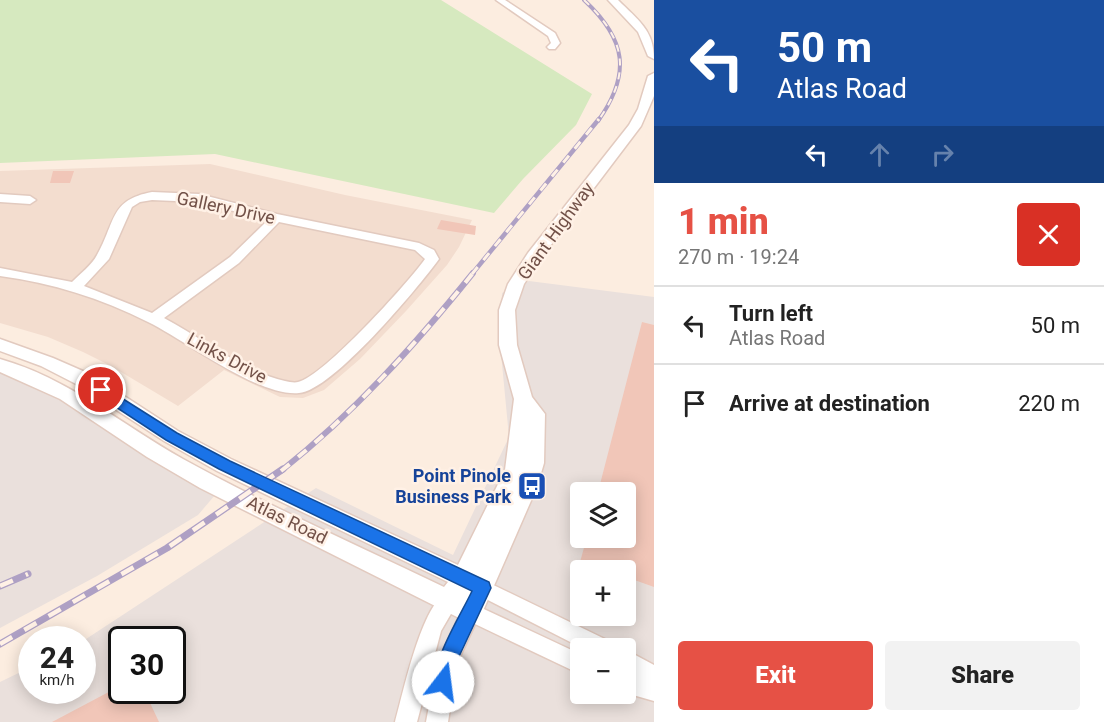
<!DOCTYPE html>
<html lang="en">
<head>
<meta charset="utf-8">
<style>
  body { margin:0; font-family:Roboto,sans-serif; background:#f2f2f2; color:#222; height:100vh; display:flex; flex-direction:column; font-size:22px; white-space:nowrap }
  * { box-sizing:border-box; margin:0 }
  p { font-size:20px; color:#767676 }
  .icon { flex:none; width:33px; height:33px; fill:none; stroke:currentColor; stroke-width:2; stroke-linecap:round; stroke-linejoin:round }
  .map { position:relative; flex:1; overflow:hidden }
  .sheet { display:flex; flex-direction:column; background:#fff; width:450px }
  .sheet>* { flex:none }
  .banner { background:#1a4fa0; color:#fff; overflow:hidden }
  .buttons { position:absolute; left:570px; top:482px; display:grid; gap:12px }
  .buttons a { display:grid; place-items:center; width:66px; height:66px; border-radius:6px; background:#fff; box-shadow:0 3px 15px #0003; font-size:30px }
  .speed { position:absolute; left:18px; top:626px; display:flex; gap:12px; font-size:30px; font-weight:700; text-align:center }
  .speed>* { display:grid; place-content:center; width:78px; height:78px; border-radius:50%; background:#fff; box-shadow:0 3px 15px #0003; line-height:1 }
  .speed small { font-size:15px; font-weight:400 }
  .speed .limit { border:3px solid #111; border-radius:9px; background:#fff; color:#111 }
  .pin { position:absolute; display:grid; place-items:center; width:51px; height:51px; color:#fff; margin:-26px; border:3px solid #fff; border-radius:50%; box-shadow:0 2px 6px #0007 }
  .me { position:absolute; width:66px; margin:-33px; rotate:15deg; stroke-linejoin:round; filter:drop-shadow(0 0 4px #0008) }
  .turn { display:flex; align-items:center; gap:21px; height:126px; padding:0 24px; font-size:27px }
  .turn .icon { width:78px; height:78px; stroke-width:2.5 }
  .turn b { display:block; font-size:42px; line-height:51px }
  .lanes { display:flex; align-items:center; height:57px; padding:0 24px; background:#0003; justify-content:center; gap:30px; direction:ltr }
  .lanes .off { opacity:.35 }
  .round { display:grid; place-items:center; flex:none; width:63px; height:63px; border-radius:6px; background:#f2f2f2 }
  .head { display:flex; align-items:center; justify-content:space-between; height:102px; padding:0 24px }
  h1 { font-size:36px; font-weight:800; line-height:45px; color:#e65145 }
  .cta { display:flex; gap:12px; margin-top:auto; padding:12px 24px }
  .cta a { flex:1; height:69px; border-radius:6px; background:#e65145; color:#fff; font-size:24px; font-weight:800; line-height:69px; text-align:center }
  .cta a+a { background:#f2f2f2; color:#222 }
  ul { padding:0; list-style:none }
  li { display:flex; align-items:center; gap:18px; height:78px; padding:0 24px; border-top:2px solid #e0e0e0 }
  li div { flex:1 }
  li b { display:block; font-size:22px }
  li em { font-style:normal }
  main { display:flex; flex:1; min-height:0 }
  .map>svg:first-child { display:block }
  .residential { fill:#f3ddcf }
  .industrial { fill:#eae0dc; fill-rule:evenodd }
  .green { fill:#d6e9bf }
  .building { fill:#f1c6b8 }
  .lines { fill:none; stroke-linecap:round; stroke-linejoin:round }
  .minor-casing { stroke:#e2cabf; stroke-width:3 }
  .tertiary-casing { stroke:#e2cabf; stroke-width:3 }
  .minor { fill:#fff; fill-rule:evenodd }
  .tertiary { fill:#fff; fill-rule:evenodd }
  .rail-far3-casing { stroke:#aea0c4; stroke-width:4 }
  .rail-far2-casing { stroke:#aea0c4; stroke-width:4.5 }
  .rail-far1-casing { stroke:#aea0c4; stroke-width:6 }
  .rail-casing { stroke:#aea0c4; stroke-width:7 }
  .rail-far3 { stroke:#fff1e6; stroke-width:2; stroke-dasharray:7; stroke-linecap:butt }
  .rail-far2 { stroke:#fff1e6; stroke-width:3; stroke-dasharray:9; stroke-linecap:butt }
  .rail-far1 { stroke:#fff1e6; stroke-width:4; stroke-dasharray:11; stroke-linecap:butt }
  .rail { stroke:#fff1e6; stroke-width:4.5; stroke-dasharray:14; stroke-linecap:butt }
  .route { fill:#1a73e8; stroke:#114b97; stroke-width:1.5 }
  .labels { text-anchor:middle; stroke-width:5; stroke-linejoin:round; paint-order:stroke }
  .street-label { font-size:18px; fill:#725148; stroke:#fff1e6 }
  .transit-label { font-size:18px; font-weight:bold; fill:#164399; stroke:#fff1e6; text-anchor:end }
</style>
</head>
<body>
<main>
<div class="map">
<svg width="654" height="722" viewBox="0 0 654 722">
  <rect width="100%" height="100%" fill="#fcede0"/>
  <path class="residential" d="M210,164L345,195L472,220L459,247L447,265L406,311L360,359L324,390L303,398L280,397L224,370L178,406L111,366L83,352L48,337L0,323V171Z"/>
  <g class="industrial">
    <path d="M529,281L654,297V722H0V682L31,667L32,690H82L83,641L316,488L453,555L509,437L500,343L502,293ZM580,492H626V537H580ZM580,570H626V615H580ZM122,639H172V690H122ZM580,648H626V693H580Z"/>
    <path d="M0,372L24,379L73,406L215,495L198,515L97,576L0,628Z"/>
  </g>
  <path class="green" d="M0,0H441L592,94L576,125L523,179L494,213L215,154L0,163Z"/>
  <g class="building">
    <path d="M53,171H74L70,183H50Z"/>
    <path d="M441,220L476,226L475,235L437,229Z"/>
    <path d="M642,322L654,325V587L626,577V570H604L580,562L587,537H626V492H598Z"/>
    <path d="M122,685V690H144L159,722H52Z"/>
  </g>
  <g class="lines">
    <g class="minor-casing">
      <g id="minor">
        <path d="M496,0H505L555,33L560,43L555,49H549L547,47L551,43L548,36Z"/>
        <path d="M152,192L199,194L277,214L419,243L434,250L439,259C418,288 332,391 299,393C258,397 185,340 148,322C101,298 52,283 0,276V268L72,282C80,274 92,265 97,255C116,222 109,200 152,192ZM152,200L199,202L268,220L230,257L152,313L84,286L109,259L132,207L140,202ZM279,222L415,250L425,259C408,283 324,376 298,382C295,383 289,382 285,381C243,372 201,337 164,318L239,263Z"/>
        <path d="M0,194L30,196L36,200L30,204L0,202Z"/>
        <path d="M483,580L609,641L612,648H582L476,594L473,588L476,582Z"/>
        <path d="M449,591L456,594L459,600L441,631L417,722H395C403,694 422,601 449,591Z"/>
        <path d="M471,603L580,654V674L475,624L457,663L448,722H426L437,663L464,606Z"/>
        <path d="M626,650L654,665V701L626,693V673L630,674L626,671Z"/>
      </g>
    </g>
    <g class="tertiary-casing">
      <g id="tertiary">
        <path d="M608,0H618C638,20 654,30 654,59L648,56L638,32Z"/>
        <path d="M654,73V96L641,126L541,258L524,284L515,310L517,345L532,397L545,414L544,463L537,487L479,620L471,623L463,620L200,488L147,457L60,399L0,372V359C68,378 122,425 183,459C268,506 357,545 444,587L448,582L217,471L164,441L78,385L41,366L0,351V339L53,358L92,375L178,431L231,459L458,565L505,470L514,399L499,345V310L508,284L528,253L629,125L638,109L648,76Z"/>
      </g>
    </g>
    <use href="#minor" class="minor"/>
    <use href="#tertiary" class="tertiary"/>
    <g class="rail-far3-casing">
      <path id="rail-far3" d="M584,0C626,39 632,73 598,121"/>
    </g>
    <g class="rail-far2-casing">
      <path id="rail-far2" d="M472,274L599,119"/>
    </g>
    <g class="rail-far1-casing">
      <path id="rail-far1" d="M281,471C354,413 415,345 473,273"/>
    </g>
    <g class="rail-casing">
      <g id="rail">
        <path d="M0,586L28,574"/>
        <path d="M0,644L167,548L283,469"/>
      </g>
    </g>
    <use href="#rail-far3" class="rail-far3"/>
    <use href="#rail-far2" class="rail-far2"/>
    <use href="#rail-far1" class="rail-far1"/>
    <use href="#rail" class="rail"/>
  </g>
  <path class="route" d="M101,385L177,433L230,461L489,582L491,588L456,663L450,689L443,692L437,689C427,667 462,613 472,591L219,469L166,440L96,394L94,390Z"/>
  <defs>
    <g id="bus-square" transform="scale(1.5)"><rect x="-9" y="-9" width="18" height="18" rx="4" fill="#1a4fb4" stroke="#fff1e6"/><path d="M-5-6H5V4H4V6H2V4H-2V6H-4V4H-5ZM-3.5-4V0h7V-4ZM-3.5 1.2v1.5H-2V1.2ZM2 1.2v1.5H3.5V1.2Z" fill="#fff"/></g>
  </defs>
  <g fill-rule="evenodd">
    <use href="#bus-square" x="532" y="486"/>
  </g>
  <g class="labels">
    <g class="street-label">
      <text transform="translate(226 208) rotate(12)" y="6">Gallery Drive</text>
      <text transform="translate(556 231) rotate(-54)" y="6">Giant Highway</text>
      <text transform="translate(227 358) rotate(28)" y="6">Links Drive</text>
      <text transform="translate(287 520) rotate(26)" y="6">Atlas Road</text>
    </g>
    <g class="transit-label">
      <text x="511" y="482">Point Pinole<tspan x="511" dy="21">Business Park</tspan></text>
    </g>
  </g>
</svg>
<div class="buttons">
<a><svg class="icon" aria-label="layers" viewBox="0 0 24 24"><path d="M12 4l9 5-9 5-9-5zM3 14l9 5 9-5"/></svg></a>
<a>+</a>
<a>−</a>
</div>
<div class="speed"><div>24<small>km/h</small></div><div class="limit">30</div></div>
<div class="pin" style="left:101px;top:390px;background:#d93025"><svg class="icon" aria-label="arrive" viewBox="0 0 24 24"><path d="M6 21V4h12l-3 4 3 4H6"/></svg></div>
<svg class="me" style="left:443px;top:682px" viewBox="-20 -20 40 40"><circle r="19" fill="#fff"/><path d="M0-13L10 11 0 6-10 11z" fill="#1a73e8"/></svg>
</div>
<section class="sheet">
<div class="banner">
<div class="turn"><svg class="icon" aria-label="left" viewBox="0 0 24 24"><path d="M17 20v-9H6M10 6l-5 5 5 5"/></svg><div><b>50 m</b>Atlas Road</div></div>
<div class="lanes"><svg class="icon" aria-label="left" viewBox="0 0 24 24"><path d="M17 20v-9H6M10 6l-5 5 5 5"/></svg><svg class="icon off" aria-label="ahead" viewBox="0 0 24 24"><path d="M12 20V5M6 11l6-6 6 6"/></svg><svg class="icon off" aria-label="right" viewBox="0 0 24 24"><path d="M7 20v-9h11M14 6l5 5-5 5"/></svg></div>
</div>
<div class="head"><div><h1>1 min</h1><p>270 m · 19:24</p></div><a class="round" style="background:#d93025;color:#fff"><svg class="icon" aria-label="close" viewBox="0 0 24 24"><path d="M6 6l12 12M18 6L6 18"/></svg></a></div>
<ul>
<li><svg class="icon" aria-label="left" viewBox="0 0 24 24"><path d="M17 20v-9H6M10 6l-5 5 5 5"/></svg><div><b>Turn left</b><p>Atlas Road</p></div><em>50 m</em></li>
<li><svg class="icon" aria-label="arrive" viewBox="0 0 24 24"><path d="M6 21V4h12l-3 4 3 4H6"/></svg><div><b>Arrive at destination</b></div><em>220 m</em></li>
</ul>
<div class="cta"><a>Exit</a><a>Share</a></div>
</section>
</main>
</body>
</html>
